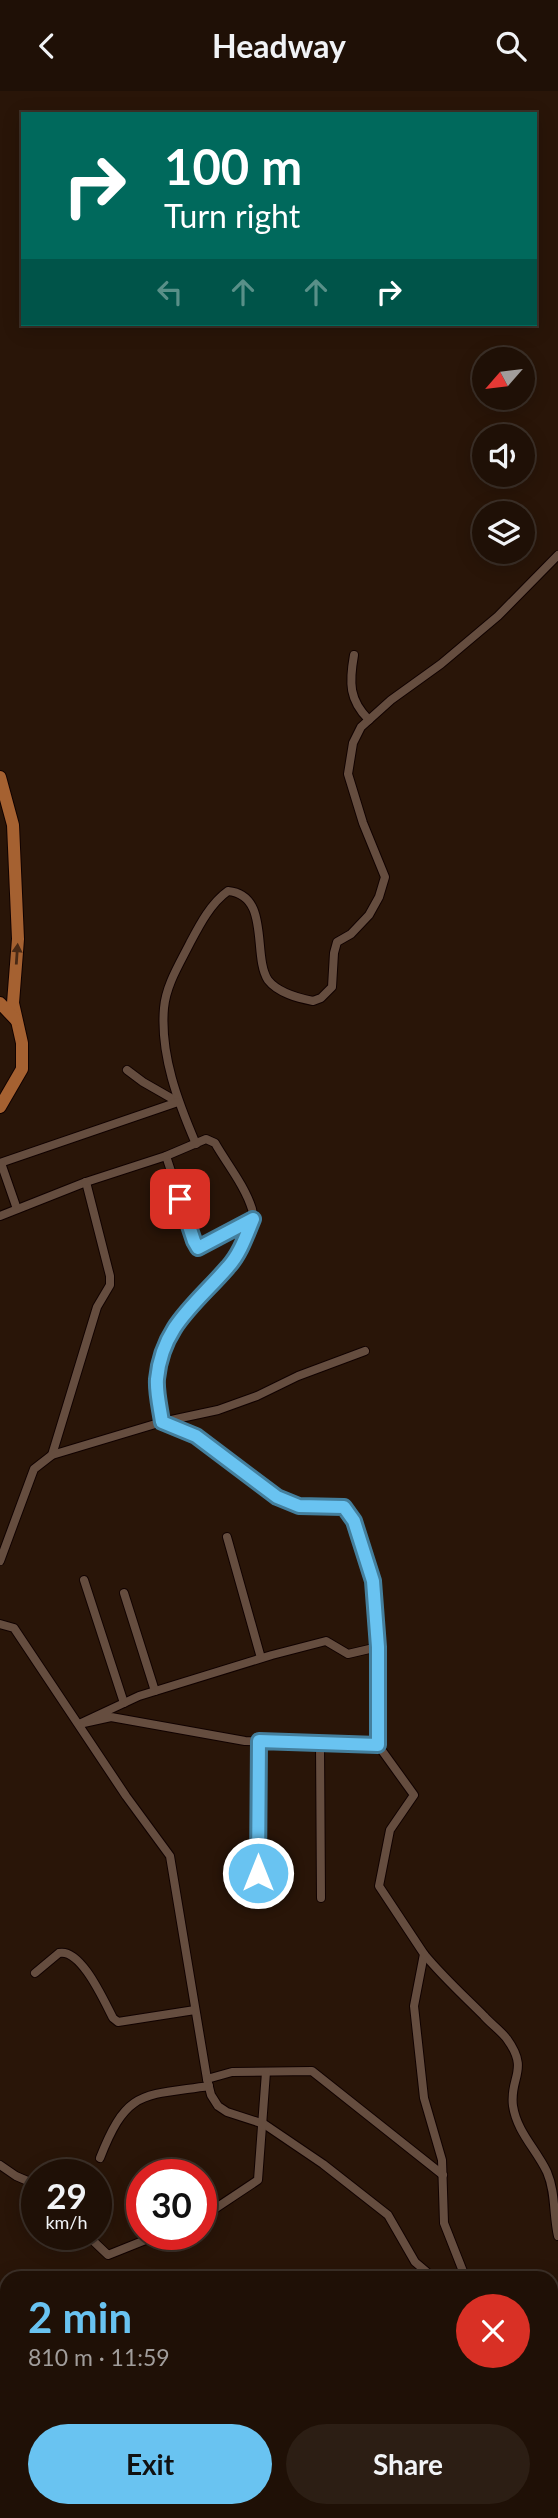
<!DOCTYPE html>
<html lang="en">
<head>
<meta charset="utf-8">
<style>
  body { margin:0; font-family:Lato,sans-serif; background:#2c1e14; color:#f1f3f6; height:100vh; display:flex; flex-direction:column; font-size:26px; white-space:nowrap }
  * { box-sizing:border-box; margin:0 }
  p { font-size:23px; color:#a19d9b }
  .icon { flex:none; width:38px; height:38px; fill:none; stroke:currentColor; stroke-width:2; stroke-linecap:round; stroke-linejoin:round }
  .map { position:relative; flex:1; overflow:hidden }
  .panel { position:absolute; left:0px; top:2180px; width:558px; height:247px; display:flex; flex-direction:column; background:#1f1006; border-radius:21px 21px 0 0; box-shadow:0 4px 18px #0003,0 0 0 2px #3c3028 }
  .panel>* { flex:none }
  .banner { position:absolute; left:21px; top:21px; width:516px; height:214px; border-radius:0px; box-shadow:0 4px 18px #0003,0 0 0 2px #3c3028; background:#00695c; color:#fff; overflow:hidden }
  .needle { width:46px; rotate:242deg }
  .buttons { position:absolute; left:472px; top:256px; display:grid; gap:14px }
  .buttons a { display:grid; place-items:center; width:63px; height:63px; border-radius:50%; background:#1f1006; box-shadow:0 4px 18px #0003,0 0 0 2px #3c3028; font-size:35px }
  .speed { position:absolute; left:21px; top:2068px; display:flex; gap:14px; font-size:35px; font-weight:700; text-align:center }
  .speed>* { display:grid; place-content:center; width:91px; height:91px; border-radius:50%; background:#1f1006; box-shadow:0 4px 18px #0003,0 0 0 2px #3c3028; line-height:1 }
  .speed small { font-size:18px; font-weight:400 }
  .speed .limit { border:10px solid #d22; background:#fff; color:#111 }
  .pin { position:absolute; display:grid; place-items:center; width:60px; height:60px; color:#fff; margin:-30px; border-radius:14px; box-shadow:0 4px 10px #0006 }
  .me { position:absolute; width:77px; margin:-38px; rotate:0deg; stroke-linejoin:round; filter:drop-shadow(0 0 5px #0008) }
  .turn { display:flex; align-items:center; gap:24px; height:147px; padding:0 28px; font-size:32px }
  .turn .icon { width:91px; height:91px; stroke-width:2.5 }
  .turn b { display:block; font-size:49px; line-height:60px }
  .lanes { display:flex; align-items:center; height:66px; padding:0 28px; background:#0003; justify-content:center; gap:35px; direction:ltr }
  .lanes .off { opacity:.35 }
  .round { display:grid; place-items:center; flex:none; width:74px; height:74px; border-radius:37px; background:#2c1e14 }
  .headline { display:flex; align-items:center; justify-content:space-between; height:119px; padding:0 28px }
  h1 { font-size:42px; font-weight:700; line-height:52px; color:#69c3f1 }
  .primary-button { display:flex; gap:14px; margin-top:auto; padding:14px 28px }
  .primary-button a { flex:1; height:80px; border-radius:42px; background:#69c3f1; color:#111; font-size:28px; font-weight:700; line-height:80px; text-align:center }
  .primary-button a+a { background:#2c1e14; color:#f1f3f6 }
  header { display:flex; justify-content:space-between; align-items:center; height:91px; padding:0 28px; background:#1f1006; font-size:32px; font-weight:700 }
  .map>svg:first-child { display:block }
  .lines { fill:none; stroke-linecap:round; stroke-linejoin:round }
  .street-casing { stroke:#110200; stroke-width:10 }
  .primary-casing { stroke:#110200; stroke-width:14 }
  .street { stroke:#654d3f; stroke-width:8 }
  .primary { stroke:#a56131; stroke-width:12 }
  .oneway { fill:#492915 }
  .route-casing { stroke:#447f9d; stroke-width:18 }
  .route { stroke:#69c3f1; stroke-width:12 }
</style>
</head>
<body>
<header><svg class="icon" aria-label="back" viewBox="0 0 24 24"><path d="M15 5l-7 7 7 7"/></svg>Headway<svg class="icon" aria-label="search" viewBox="0 0 24 24"><circle cx="10" cy="10" r="6"/><path d="M15 15l6 6"/></svg></header>
<div class="map">
<svg width="558" height="2427" viewBox="0 0 558 2427">
  <rect width="100%" height="100%" fill="#291508"/>
  <g class="lines">
    <g class="street-casing">
      <g id="street">
        <path d="M354,564C349,592 349,609 369,629"/>
        <path d="M127,979L143,991L178,1011"/>
        <path d="M196,1053C178,1011 160,964 164,917C166,894 180,872 190,852C200,833 211,812 228,800C271,804 252,865 268,889C278,902 298,907 313,910L321,907L332,896L334,862L337,851L351,843L369,824L379,806L385,786L363,732L348,683L353,652L361,636L391,609L441,573L498,525L558,464"/>
        <path d="M166,1065L196,1156H202L253,1128"/>
        <path d="M0,1072L178,1011"/>
        <path d="M1,1072L17,1118"/>
        <path d="M0,1125L86,1091L166,1065L206,1048L215,1052C227,1073 245,1095 252,1118C261,1152 195,1207 176,1232C170,1240 164,1252 162,1261C155,1285 159,1307 162,1331L196,1345L277,1406L299,1415H335L344,1416L348,1421C386,1492 376,1577 378,1654"/>
        <path d="M52,1364L97,1216L110,1194V1185L86,1091"/>
        <path d="M227,1446L261,1567"/>
        <path d="M0,1470L34,1378L52,1364L162,1331L218,1319L257,1305L298,1285L365,1260"/>
        <path d="M84,1489L124,1612"/>
        <path d="M124,1502L155,1600"/>
        <path d="M0,1533L14,1537L126,1705L170,1765L207,1988L232,1981L312,1980L443,2084"/>
        <path d="M378,1556L348,1563L326,1550L272,1564L139,1605L79,1633L111,1626L245,1650L378,1654L414,1704L390,1739L379,1795L424,1863L414,1915L424,2007L442,2069L444,2132L466,2188"/>
        <path d="M320,1652L321,1807"/>
        <path d="M258,1808L259,1650"/>
        <path d="M424,1863C443,1886 464,1905 484,1925C491,1933 501,1940 507,1948C530,1980 509,1986 513,2015C517,2041 536,2058 547,2081C556,2102 553,2124 558,2145"/>
        <path d="M35,1882L59,1862C81,1857 104,1910 113,1927L118,1931L195,1919"/>
        <path d="M207,1988L211,2004L218,2015L227,2021L264,2033L323,2073L388,2124L415,2171L435,2188"/>
        <path d="M100,2067C127,1998 142,2005 209,1995"/>
        <path d="M0,2074L16,2085L37,2094"/>
        <path d="M201,2127L258,2089L266,1981"/>
        <path d="M87,2144L108,2164L158,2144"/>
      </g>
    </g>
    <g class="primary-casing">
      <g id="primary">
        <path d="M0,686L13,734L18,848L13,912L22,952V978L0,1016"/>
        <path d="M0,912L16,929"/>
      </g>
    </g>
    <use href="#street" class="street"/>
    <use href="#primary" class="primary"/>
  </g>
  <defs><path id="oneway-solid" d="M-6-.8H1V-3.2L6.5 0L1 3.2V.8H-6Z" transform="scale(1.75)"/></defs>
  <use class="oneway" href="#oneway-solid" transform="translate(17 863) rotate(-86)"/>
  <g class="lines">
    <g class="route-casing">
      <path id="route" d="M180,1108L194,1150L198,1157L253,1128C246,1145 240,1163 228,1176C196,1213 162,1235 157,1288C156,1301 160,1317 162,1331L196,1345L277,1406L299,1415L344,1416L354,1430L373,1490L378,1556V1654L259,1650L258,1782"/>
    </g>
    <use href="#route" class="route"/>
  </g>
</svg>
<div class="buttons">
<a><svg class="needle" viewBox="-14 -14 28 28"><path d="M0-13l5 13h-10z" fill="#e53935"/><path d="M0 13l5-13h-10z" fill="#a19d9b"/></svg></a>
<a><svg class="icon" aria-label="sound" viewBox="0 0 24 24"><path d="M4 9h4l5-4v14l-5-4H4zM17 9q2 3 0 6"/></svg></a>
<a><svg class="icon" aria-label="layers" viewBox="0 0 24 24"><path d="M12 4l9 5-9 5-9-5zM3 14l9 5 9-5"/></svg></a>
</div>
<div class="speed"><div>29<small>km/h</small></div><div class="limit">30</div></div>
<div class="pin" style="left:180px;top:1108px;background:#d93025"><svg class="icon" aria-label="arrive" viewBox="0 0 24 24"><path d="M6 21V4h12l-3 4 3 4H6"/></svg></div>
<svg class="me" style="left:258px;top:1782px" viewBox="-20 -20 40 40"><circle r="17" fill="#69c3f1" stroke="#fff" stroke-width="3"/><path d="M0-11L8 9 0 5-8 9z" fill="#fff"/></svg>
<div class="banner">
<div class="turn"><svg class="icon" aria-label="right" viewBox="0 0 24 24"><path d="M7 20v-9h11M14 6l5 5-5 5"/></svg><div><b>100 m</b>Turn right</div></div>
<div class="lanes"><svg class="icon off" aria-label="left" viewBox="0 0 24 24"><path d="M17 20v-9H6M10 6l-5 5 5 5"/></svg><svg class="icon off" aria-label="ahead" viewBox="0 0 24 24"><path d="M12 20V5M6 11l6-6 6 6"/></svg><svg class="icon off" aria-label="ahead" viewBox="0 0 24 24"><path d="M12 20V5M6 11l6-6 6 6"/></svg><svg class="icon" aria-label="right" viewBox="0 0 24 24"><path d="M7 20v-9h11M14 6l5 5-5 5"/></svg></div>
</div>
<section class="panel">
<div class="headline"><div><h1>2 min</h1><p>810 m · 11:59</p></div><a class="round" style="background:#d93025;color:#fff"><svg class="icon" aria-label="close" viewBox="0 0 24 24"><path d="M6 6l12 12M18 6L6 18"/></svg></a></div>
<div class="primary-button"><a>Exit</a><a>Share</a></div>
</section>
</div>
</body>
</html>
